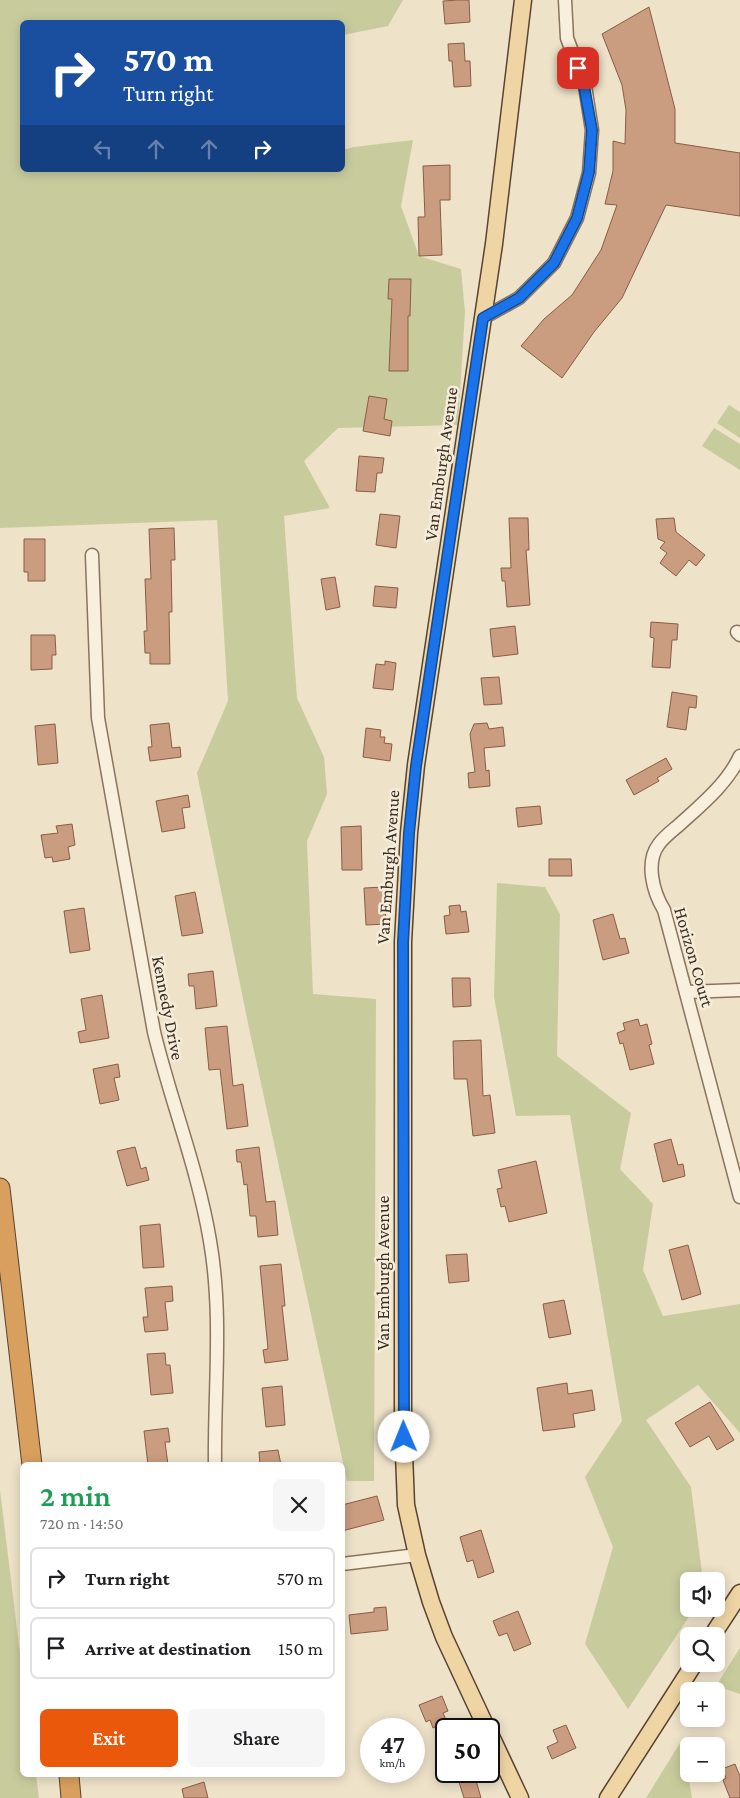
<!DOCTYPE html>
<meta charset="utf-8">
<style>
body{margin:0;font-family:"Crimson Pro",serif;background:#f6f6f6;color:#202124;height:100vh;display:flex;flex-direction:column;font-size:19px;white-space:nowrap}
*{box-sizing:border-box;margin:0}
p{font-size:16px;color:#757577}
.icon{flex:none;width:28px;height:28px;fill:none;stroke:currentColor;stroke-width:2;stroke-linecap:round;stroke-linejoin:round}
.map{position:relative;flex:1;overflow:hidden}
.drawer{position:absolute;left:20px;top:1462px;width:325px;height:315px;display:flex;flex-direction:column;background:#fff;border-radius:8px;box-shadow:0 2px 12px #0003}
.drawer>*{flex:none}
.top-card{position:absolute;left:20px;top:20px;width:325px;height:152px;border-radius:8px;box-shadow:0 2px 12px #0003;background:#1a4fa0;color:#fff;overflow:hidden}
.tools{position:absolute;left:680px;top:1572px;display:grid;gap:10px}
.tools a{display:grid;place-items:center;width:45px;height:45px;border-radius:8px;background:#fff;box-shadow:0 2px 12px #0003;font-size:25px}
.speed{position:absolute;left:360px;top:1718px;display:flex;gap:10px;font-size:25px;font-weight:700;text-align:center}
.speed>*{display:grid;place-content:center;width:65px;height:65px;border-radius:50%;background:#fff;box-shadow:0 2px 12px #0003;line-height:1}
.speed small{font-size:12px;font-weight:400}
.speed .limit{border:2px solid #111;border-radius:8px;background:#fff;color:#111}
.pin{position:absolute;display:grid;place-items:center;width:42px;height:42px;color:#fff;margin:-21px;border-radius:10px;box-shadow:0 2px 8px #0006}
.me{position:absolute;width:55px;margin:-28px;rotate:359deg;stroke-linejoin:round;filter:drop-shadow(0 0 4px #0008)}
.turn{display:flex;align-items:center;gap:18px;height:105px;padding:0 20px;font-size:22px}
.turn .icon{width:65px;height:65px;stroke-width:2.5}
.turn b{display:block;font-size:35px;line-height:42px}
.lanes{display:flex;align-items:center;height:48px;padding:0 20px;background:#0003;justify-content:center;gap:25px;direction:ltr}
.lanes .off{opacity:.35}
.round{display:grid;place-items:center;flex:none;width:52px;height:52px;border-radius:8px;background:#f6f6f6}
.summary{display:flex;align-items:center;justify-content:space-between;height:85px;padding:0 20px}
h1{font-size:30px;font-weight:600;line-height:38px;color:#1e9e55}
.button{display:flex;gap:10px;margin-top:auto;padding:10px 20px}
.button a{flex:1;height:58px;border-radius:8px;background:#ea580c;color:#fff;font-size:20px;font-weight:600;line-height:58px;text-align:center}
.button a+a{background:#f6f6f6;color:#202124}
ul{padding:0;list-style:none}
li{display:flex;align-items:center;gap:15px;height:62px;margin:0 10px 8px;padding:0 10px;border:2px solid #e0e0e0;border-radius:8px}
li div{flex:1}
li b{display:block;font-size:19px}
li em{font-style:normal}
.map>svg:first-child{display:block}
</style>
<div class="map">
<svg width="740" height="1798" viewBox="0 0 740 1798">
<rect width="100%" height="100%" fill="#eee2c9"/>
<!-- green -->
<g fill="#c8cc9d">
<path d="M0 0H403L388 26 343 35 342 22H22V170H342L343 150 354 147 413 140 401 206 419 256 461 269 465 312 458 425 338 428 304 461 330 508 284 516 297 698 324 757 327 794 307 841 313 994 376 999 374 1481H347L249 1028 197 773 228 701 217 520 0 528Z"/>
<path d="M729 405 740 412V438L717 423Z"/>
<path d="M714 428 740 444V470L702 446Z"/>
<path d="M497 883 545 887 560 914 557 1056 631 1113 620 1169 653 1204 643 1270 663 1316 740 1304V1433L698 1385 646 1420 691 1487 703 1581H689V1609H694L628 1709 585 1644 613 1547 585 1477 622 1421 570 1115 516 1116 494 997Z"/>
<path d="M0 1490 22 1670V1775H36L39 1798H0Z"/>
<path d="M740 1648V1694L716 1686Z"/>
<path d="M680 1743H683L692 1798H646Z"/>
</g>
<!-- building -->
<g fill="#cb9d80" stroke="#895d44">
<path d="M458 0H469L470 22 445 24 443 1Z"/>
<path d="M649 7 675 109V143L740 153V216L666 205 622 298 594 332 562 378 521 346 544 319 572 295 601 250 617 205 605 204 613 171V141L625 144 626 110 622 85 602 34Z"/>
<path d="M464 43 465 61H470L471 86 454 87 452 61H449L448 44Z"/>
<path d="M450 165V200H440L442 255 419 256 418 217H425L423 166Z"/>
<path d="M389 279H411L410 316H408V371H389L392 299H388Z"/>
<path d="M369 396 387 399 384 419 392 421 390 436 363 431Z"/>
<path d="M359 456 384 458 382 473H377L375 492 356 491Z"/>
<path d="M380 514 400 516 396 548 376 545Z"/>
<path d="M509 518H528L529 550H526L530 605 507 607 505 581H502L501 568H511Z"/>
<path d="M674 518 676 532 705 555 696 566 689 560 676 576 660 563 667 553 660 548 665 542 658 539 656 519Z"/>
<path d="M174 528 175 560H171L172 612H169L170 664H150V653H145L144 631H147L145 579H151L149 529Z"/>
<path d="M24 539H45V581H28V572H24Z"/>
<path d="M335 577 340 607 326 610 321 579Z"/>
<path d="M375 586 398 588 396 608 373 606Z"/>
<path d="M651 622 678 624 677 640H672L670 668 652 667 654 638 650 637Z"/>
<path d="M515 626 518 654 493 657 490 629Z"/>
<path d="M31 635H55L56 655H52V669L31 670Z"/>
<path d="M385 661 396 663 393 690 373 688 376 664 385 665Z"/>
<path d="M499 677 502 704 484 705 481 678Z"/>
<path d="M672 692 697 696 696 708 689 707 686 730 667 727Z"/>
<path d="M169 723 172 748 180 747 181 757 150 761 148 747H152L150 725Z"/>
<path d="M487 723 489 729 503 727 505 746 484 748 486 771 489 770 490 786 469 788 468 773 475 772 470 734 474 724Z"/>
<path d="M55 724 58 763 38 765 35 726Z"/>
<path d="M366 728 381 730 380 737H385L384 743 392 744 390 761 363 757Z"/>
<path d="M666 758 672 769 657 778 659 781 634 795 626 780Z"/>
<path d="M188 795 190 807 182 808 185 828 162 832 156 801Z"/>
<path d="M540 806 542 824 518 827 516 808Z"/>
<path d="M72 824 75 845 68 847 70 859 53 862 52 857 45 858 41 835 58 833 56 826Z"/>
<path d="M361 826 362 870H342L341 827Z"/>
<path d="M549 859H571L572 876H549Z"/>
<path d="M384 887 386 924 366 925 364 888Z"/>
<path d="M195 892 203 933 182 936 175 896Z"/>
<path d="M460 905 461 912 466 911 469 932 446 934 444 916 450 915 449 906Z"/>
<path d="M84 908 90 950 70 953 64 911Z"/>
<path d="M613 914 620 939 625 938 629 953 603 960 593 920Z"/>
<path d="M213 971 217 1006 196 1009 194 986H189L188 974Z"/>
<path d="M452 978H470L471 1006 453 1007Z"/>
<path d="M102 995 109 1038 80 1043 78 1032 86 1030 81 999Z"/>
<path d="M638 1019 640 1026 647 1024 652 1044 649 1045 654 1064 630 1070 623 1043 620 1044 617 1033 625 1030 623 1023Z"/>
<path d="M227 1026 233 1086 243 1084 248 1126 227 1129 220 1069 209 1070 205 1028Z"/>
<path d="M481 1040 483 1096 490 1095 495 1133 473 1136 467 1079H454L453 1041Z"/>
<path d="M118 1064 120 1077 114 1078 119 1100 100 1104 93 1069Z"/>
<path d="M671 1139 678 1165 683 1164 685 1176 663 1182 654 1144Z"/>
<path d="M135 1147 141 1169 146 1167 149 1180 127 1186 117 1151Z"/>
<path d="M259 1147 266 1202 275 1201 278 1235 258 1237 256 1216H250L247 1184 244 1185 241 1162H237L236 1150Z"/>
<path d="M536 1161 547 1213 509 1222 505 1206 501 1207 497 1189 502 1188 498 1170Z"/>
<path d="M160 1224 164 1267 143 1268 140 1226Z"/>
<path d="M688 1245 701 1294 682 1300 669 1250Z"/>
<path d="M467 1254 469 1281 449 1283 446 1255Z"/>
<path d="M281 1264 285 1306H282L288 1360 265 1363 263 1350 268 1349 260 1266Z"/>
<path d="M172 1286 173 1301 165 1302 168 1330 145 1332 143 1317H148L145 1288Z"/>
<path d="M564 1300 571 1334 549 1338 543 1304Z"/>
<path d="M165 1353 166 1365H170L173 1393 151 1395 147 1354Z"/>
<path d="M567 1383 568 1394 592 1390 595 1410 573 1414 575 1427 543 1431 537 1388Z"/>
<path d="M282 1386 285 1425 266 1427 262 1388Z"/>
<path d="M710 1402 734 1440 717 1450 709 1436 690 1447 675 1423Z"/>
<path d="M168 1428 170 1442H165L168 1465H148L144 1431Z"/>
<path d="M278 1450 281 1465H260L259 1452Z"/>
<path d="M377 1496 384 1520 342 1531V1505Z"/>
<path d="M481 1530 494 1572 478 1578 473 1560 467 1562 460 1537Z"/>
<path d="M386 1607 388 1630 351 1634 349 1615 374 1612V1608Z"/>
<path d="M518 1611 531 1644 514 1651 507 1633 499 1636 493 1621Z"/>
<path d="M442 1696 448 1711 443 1713 447 1722 433 1728 430 1720 426 1722 419 1705Z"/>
<path d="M566 1725 576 1748 552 1759 547 1747 558 1742 553 1730Z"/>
<path d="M735 1764 740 1776V1798H730L723 1780 726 1778 722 1769Z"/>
<path d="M475 1777 481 1798H464L459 1782Z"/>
<path d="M204 1782 208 1798H184L182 1789Z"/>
</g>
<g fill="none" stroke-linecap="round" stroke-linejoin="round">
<defs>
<g id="minor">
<path d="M483 318 519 298 554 263 577 218 589 173 592 130 585 86 567 38 565 0"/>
<path d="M92 555 98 718 154 1032C171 1102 198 1169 210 1241 223 1316 214 1390 215 1465"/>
<path d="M737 632 740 635"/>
<path d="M740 756C727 784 701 805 679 825 672 831 664 837 659 844 645 862 653 892 664 910L740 1197"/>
<path d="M686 992 740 990"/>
<path d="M342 1564 417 1555"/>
</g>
<g id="major">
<path d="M712 1636 740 1593"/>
<path d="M487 1729 444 1637 431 1602 417 1555 406 1505 403 1428V942L409 833 416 765 494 244 523 0"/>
<path d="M489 1732 520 1798"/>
<path d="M608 1798 694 1664"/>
</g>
<g id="highway">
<path d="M0 1188 32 1465"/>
<path d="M69 1775 71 1798"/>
</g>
</defs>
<!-- minor casing -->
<use href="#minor" stroke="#8a745e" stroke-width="15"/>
<!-- major casing -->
<use href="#major" stroke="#594332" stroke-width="19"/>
<!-- highway casing -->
<use href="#highway" stroke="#594332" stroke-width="21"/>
<!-- minor -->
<use href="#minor" stroke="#f8efdd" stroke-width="12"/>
<!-- major -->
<use href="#major" stroke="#efd5a3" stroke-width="16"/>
<!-- highway -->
<use href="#highway" stroke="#d99f5e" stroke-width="19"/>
</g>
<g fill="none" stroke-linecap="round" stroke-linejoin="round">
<defs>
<path id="route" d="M404 1437 403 942 409 833 416 766 483 318 519 298 554 263 577 218 589 172 592 130 584 86 578 68"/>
</defs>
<!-- route casing -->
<use href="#route" stroke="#114b97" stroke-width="12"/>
<!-- route -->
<use href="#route" stroke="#1a73e8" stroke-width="9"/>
</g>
<g text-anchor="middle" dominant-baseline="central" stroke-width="5" stroke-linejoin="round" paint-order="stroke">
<!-- street labels -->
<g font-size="18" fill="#3b2d21" stroke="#f5ecd9">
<text transform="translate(441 464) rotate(-82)">Van Emburgh Avenue</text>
<text transform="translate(388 867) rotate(-86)">Van Emburgh Avenue</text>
<text transform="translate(694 957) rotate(74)">Horizon Court</text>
<text transform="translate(168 1008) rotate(79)">Kennedy Drive</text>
<text transform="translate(383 1273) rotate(-90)">Van Emburgh Avenue</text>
</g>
</g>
</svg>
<div class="tools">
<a><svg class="icon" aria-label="sound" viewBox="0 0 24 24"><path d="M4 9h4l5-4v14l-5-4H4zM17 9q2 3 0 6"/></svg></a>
<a><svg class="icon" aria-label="search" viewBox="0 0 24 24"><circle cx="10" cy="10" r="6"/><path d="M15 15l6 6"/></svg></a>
<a>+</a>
<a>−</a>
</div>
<div class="speed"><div>47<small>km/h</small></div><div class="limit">50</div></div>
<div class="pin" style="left:578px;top:68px;background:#d93025"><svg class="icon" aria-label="arrive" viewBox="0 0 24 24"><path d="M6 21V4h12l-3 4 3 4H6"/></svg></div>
<svg class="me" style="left:404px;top:1437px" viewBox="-20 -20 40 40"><circle r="19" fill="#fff"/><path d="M0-13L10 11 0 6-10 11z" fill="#1a73e8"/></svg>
<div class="top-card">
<div class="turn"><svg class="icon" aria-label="right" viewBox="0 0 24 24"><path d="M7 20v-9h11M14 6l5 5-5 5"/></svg><div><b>570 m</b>Turn right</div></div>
<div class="lanes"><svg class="icon off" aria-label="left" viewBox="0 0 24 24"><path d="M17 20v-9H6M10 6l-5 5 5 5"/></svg><svg class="icon off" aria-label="ahead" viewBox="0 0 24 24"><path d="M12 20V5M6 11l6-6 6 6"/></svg><svg class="icon off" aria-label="ahead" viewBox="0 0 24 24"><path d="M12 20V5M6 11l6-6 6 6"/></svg><svg class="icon" aria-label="right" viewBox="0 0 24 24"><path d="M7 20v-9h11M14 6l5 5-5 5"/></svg></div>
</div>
<section class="drawer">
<div class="summary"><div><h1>2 min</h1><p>720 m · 14:50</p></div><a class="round"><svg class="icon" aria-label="close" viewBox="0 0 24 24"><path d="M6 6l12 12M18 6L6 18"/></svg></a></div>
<ul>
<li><svg class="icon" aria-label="right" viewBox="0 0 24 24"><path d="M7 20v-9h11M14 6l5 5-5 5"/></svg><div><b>Turn right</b></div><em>570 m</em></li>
<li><svg class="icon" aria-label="arrive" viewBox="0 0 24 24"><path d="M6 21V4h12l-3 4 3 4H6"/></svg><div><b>Arrive at destination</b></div><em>150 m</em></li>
</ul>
<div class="button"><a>Exit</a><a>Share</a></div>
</section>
</div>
